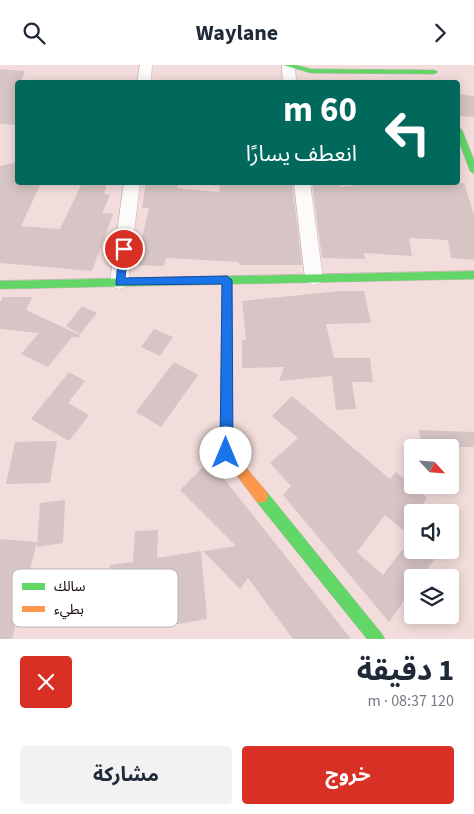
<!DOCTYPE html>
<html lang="ar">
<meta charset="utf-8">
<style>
body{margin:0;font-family:"Source Sans 3","Noto Sans Arabic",sans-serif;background:#f2f2f3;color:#1f2937;direction:rtl;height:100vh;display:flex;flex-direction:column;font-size:19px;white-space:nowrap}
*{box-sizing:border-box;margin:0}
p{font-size:16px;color:#747a83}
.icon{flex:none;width:28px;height:28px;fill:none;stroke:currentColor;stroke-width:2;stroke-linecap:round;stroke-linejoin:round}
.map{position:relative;height:574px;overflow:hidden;direction:ltr}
.side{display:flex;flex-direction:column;background:#fff;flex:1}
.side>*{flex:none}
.guide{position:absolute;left:15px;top:15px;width:445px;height:105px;border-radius:5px;box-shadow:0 2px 12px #0003;direction:rtl;background:#00695c;color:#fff;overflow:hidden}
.needle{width:32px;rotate:116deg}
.buttons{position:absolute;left:404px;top:374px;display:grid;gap:10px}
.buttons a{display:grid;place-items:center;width:55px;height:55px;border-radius:5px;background:#fff;box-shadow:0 2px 12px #0003;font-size:25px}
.pin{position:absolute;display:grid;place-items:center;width:42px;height:42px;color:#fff;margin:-21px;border:2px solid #fff;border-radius:50%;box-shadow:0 1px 5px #0007}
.me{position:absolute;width:55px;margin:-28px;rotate:0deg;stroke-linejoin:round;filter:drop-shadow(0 0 4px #0008)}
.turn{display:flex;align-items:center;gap:18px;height:105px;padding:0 20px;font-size:22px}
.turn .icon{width:65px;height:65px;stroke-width:2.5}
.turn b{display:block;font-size:35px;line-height:42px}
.round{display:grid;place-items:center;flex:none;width:52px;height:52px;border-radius:5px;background:#f2f2f3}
.overview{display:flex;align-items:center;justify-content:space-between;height:85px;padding:0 20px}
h1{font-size:30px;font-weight:700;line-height:38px}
.cta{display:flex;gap:10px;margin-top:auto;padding:10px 20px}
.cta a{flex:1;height:58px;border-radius:5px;background:#d93025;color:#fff;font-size:20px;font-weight:700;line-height:58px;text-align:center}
.cta a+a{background:#f2f2f3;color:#1f2937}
header{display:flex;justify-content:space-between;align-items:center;height:65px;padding:0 20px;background:#fff;font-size:22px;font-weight:700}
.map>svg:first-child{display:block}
</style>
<header><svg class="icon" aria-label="forward" viewBox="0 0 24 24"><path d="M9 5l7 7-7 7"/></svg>Waylane<svg class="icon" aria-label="search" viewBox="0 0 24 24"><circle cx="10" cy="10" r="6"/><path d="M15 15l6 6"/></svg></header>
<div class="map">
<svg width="474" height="574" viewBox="0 0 474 574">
<rect width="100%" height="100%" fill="#f3dcdc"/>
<!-- building -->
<g fill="#d7c4c4">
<path d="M0 4 25 6 20 18H18V60L0 59Z"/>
<path d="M458 29 474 31V52L458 51Z"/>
<path d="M18 97V118H41L21 161 60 164 82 118H107L104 129 110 130 102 148 113 149 92 206 0 198V101Z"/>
<path d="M146 118H178L177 123 219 127 220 118H292L302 200H239V197L166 193 164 201 136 200 149 143H142Z"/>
<path d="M312 118H340L341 122 374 118H464L474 150V195L451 193 448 175 409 173 412 191 364 188 365 194 322 193Z"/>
<path d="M340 226H364L371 258 326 259 334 293H370L373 317H352L356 344 336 345 332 311 279 316 284 302 242 303V275H246L242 236Z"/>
<path d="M3 232H32L26 245 80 270 79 273 72 272 48 302 21 289 39 268 0 264V237Z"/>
<path d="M82 241 97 248 80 269 66 261Z"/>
<path d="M154 264 173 272 160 291 141 282Z"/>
<path d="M174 297 198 310 161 362 136 347Z"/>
<path d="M69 307 85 316 68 338 89 350 69 376 31 354Z"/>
<path d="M292 331 390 414 396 407 427 433 416 448H412V452L403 465 385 450 357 487 383 510 402 485H423L434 495 421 512H412V524L389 557 283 430 291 421 270 398 298 373 272 351Z"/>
<path d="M419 365 474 367V382H422Z"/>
<path d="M57 376 50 418 6 419 15 377Z"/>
<path d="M207 398 225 415 351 574H293L248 513 240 524 203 486 236 481 180 425Z"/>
<path d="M65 435 63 478 37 482 40 438Z"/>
<path d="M158 465 157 493 201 486 207 554 155 563 154 549 110 556V500L133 497 135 466Z"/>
<path d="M0 474 37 477 12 574H0Z"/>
</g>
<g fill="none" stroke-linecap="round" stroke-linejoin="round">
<defs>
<g id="street">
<path d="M140 0H152L151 18H137Z"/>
<path d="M282 0H294L297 18H283Z"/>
<path d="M124 118H140L128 217 125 222 119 224 113 222 110 217Z"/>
<path d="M294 118H310L323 213 320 218 314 220 308 218 305 213Z"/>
</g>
<g id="fast">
<path d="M283 0H296L311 4 434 5 438 7 434 9 311 8Z"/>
<path d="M458 62 462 65 474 95V109L470 106 458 74Z"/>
<path d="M474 206V214L0 224V216Z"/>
<path d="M261 424 266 426 382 569 385 574H367L256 436 254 431 256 426Z"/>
</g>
<path id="slow" d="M227 211 232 215V386L266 426 268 431 266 436 261 438 256 436 220 388 222 215Z"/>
</defs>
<!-- street casing -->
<use href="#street" stroke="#c8b6b6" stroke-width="1"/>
<!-- fast casing -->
<use href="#fast" stroke="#c8b6b6" stroke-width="1"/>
<!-- slow casing -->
<use href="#slow" stroke="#c8b6b6" stroke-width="1"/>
<!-- street -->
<use href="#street" fill="#fdfafa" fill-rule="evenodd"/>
<!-- fast -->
<use href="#fast" fill="#63d668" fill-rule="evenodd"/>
<!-- slow -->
<use href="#slow" fill="#ff974d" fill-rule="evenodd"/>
</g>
<!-- route -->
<path fill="#1a73e8" stroke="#114b97" d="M124 180 128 184 125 213 227 211 232 215 233 388 231 393 226 394 222 393 220 388 222 219 116 220 119 184Z"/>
<!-- legend -->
<rect x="12" y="504" width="166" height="58" rx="8" fill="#fff" stroke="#bab6b6" stroke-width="1"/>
<rect x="22" y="518" width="23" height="7" fill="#63d668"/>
<rect x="22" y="541" width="23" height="6" fill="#ff974d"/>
<g font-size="14" fill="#180b0b">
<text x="54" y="526">سالك</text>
<text x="54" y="549">بطيء</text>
</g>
</svg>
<div class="buttons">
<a><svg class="needle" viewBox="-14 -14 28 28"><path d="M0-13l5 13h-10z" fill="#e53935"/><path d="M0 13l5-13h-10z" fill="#747a83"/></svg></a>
<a><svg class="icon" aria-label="sound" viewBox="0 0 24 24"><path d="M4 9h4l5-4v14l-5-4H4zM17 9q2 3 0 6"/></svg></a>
<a><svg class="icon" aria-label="layers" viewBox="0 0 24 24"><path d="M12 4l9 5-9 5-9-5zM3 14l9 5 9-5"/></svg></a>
</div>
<div class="pin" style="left:124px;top:184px;background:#d93025"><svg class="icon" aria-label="arrive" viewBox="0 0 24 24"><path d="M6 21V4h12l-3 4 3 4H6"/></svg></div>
<svg class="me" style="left:226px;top:388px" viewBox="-20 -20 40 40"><circle r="19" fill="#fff"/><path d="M0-13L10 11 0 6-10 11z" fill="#1a73e8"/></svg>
<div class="guide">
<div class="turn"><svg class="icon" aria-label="left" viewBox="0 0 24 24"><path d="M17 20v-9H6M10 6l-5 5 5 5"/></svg><div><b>60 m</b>انعطف يسارًا</div></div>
</div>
</div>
<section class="side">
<div class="overview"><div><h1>1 دقيقة</h1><p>120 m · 08:37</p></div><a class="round" style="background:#d93025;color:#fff"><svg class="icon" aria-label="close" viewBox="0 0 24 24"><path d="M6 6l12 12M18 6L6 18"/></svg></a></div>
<div class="cta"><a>خروج</a><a>مشاركة</a></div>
</section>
